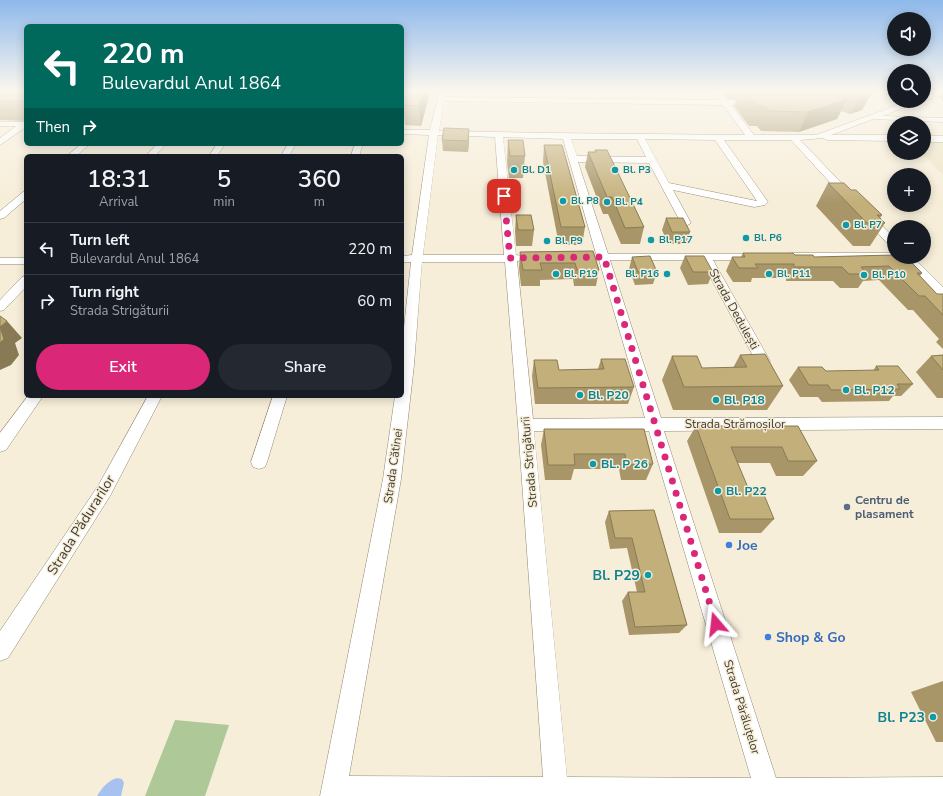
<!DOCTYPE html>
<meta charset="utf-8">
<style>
body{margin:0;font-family:"Nunito Sans",sans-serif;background:#242831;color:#f1f3f6;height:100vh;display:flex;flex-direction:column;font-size:15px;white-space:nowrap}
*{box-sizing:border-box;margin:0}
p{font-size:13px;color:#9ea1a6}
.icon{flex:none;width:22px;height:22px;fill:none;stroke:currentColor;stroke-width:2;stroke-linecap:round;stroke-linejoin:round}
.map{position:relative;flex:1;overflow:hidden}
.drawer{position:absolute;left:24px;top:154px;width:380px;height:244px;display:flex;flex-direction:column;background:#171b24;border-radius:6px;box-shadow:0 2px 10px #0003}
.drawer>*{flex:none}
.guide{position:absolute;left:24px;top:24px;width:380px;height:122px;border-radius:6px;box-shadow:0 2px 10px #0003;background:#00695c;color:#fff;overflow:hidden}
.tools{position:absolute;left:887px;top:12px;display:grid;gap:8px}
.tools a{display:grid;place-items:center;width:44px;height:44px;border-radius:50%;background:#171b24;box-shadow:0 2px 10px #0003;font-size:20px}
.pin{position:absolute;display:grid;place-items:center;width:34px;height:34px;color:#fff;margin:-17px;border-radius:8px;box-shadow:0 2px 6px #0006}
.me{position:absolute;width:44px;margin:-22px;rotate:343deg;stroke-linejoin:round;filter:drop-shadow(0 0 3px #0008)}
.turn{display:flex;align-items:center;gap:14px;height:84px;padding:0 12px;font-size:18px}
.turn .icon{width:52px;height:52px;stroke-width:2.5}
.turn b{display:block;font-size:28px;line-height:34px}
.then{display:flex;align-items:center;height:38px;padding:0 12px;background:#0003;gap:8px;font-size:15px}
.eta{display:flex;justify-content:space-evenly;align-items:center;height:68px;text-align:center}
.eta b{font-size:24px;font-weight:600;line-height:28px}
.primary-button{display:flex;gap:8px;margin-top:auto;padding:8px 12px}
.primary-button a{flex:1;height:46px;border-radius:24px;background:#db2777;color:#fff;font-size:16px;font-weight:600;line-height:46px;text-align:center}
.primary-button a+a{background:#242831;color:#f1f3f6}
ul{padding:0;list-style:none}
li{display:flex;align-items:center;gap:12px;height:52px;padding:0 12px;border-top:1px solid #363941}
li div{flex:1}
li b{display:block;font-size:15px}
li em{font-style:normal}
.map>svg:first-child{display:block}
</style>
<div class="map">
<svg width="943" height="796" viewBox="0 0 943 796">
<rect width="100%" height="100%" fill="#f7eed9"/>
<!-- built -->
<path fill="#efe4c7" d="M924 139H943V175L921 153H924Z"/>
<!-- green -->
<path fill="#aec898" d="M175 720 229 725 205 796H145Z"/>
<!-- water -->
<path fill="#a7c1f1" d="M117 778 122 779 124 783 121 796H97C102 788 107 781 117 778Z"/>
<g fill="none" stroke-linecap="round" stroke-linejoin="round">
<defs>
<g id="minor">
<path d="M439 92H445V97L720 100 713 92H720L727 100 759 101V105H731L754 135H816L909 101H920L883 116 943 118V122L873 119 831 135H894V141L827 140 823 138 800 140 854 196 855 198 854 200H846L791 140H724L768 202 765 205 754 207 673 190 691 223 686 226 681 223 649 163 578 162 608 254H757L761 255 763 257 761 259 757 260H713L770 361 768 365 763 366 758 365 701 260H610L661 418 943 417V429L664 431 776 778 943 777V796H320L383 479 395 396H402V346L411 262H402V256L412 255 429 135 402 134V130H430ZM444 101 723 105 745 135 551 133 439 131ZM438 135 495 137 504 255H423ZM503 137 563 139 596 254 591 255 589 257 591 259 599 260 645 418 533 419 517 261 523 260 525 258 523 256 516 255ZM571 139H637L646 157 577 156ZM645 139 715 140 757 201 669 183ZM422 262H505L518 425 543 777 349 776 401 479 414 365ZM534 431H649L751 778 567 777Z"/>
<path d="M935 92H943V94L924 100V96Z"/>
<path d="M0 122H26V127L0 145V138L16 126H0Z"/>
<rect x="924" y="136" width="19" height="6"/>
<path d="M81 144H90L76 156H67Z"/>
<path d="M157 144H166L155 156H146Z"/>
<path d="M217 144H225L217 156H209Z"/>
<path d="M288 144H296L289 156H281Z"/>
<path d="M355 144H363L359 156H351Z"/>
<path d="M26 191V199L4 218 0 219V211L23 192Z"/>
<path d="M866 212 870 213 894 238V247L890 246 862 217 861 215Z"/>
<path d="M793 253H894V257H899L894 259 789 258 787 256 789 254Z"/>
<path d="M901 257H913L943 287V298L939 297Z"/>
<rect x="0" y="258" width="26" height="6"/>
<path d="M26 276V287L4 310 0 311V300L22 277Z"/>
<path d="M28 396H43L6 450 0 452V433Z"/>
<path d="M148 396H162L110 496 8 658 0 661V631L98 486Z"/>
<path d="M273 396H287L267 462 265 467 259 469 253 467 251 462Z"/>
</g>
</defs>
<!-- minor casing -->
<use href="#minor" stroke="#8f8874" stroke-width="1"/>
<!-- minor -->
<use href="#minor" fill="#fff" fill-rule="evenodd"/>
</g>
<!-- wall -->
<g fill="#a89669">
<path d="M0 92H26V121L0 120Z"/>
<path d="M408 92H429V96L421 126 405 125 403 105Z"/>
<path d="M722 92H825L836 95 838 92H872L862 110 850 114 841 111 837 119 799 132 761 131 757 126H749L734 106 737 99H728Z"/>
<path d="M941 92H943V101L938 97Z"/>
<path d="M469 129V139L468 152 443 151 442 140Z"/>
<path d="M508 140 525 156 523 178H509L507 162Z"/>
<path d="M544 145 585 227 582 245H559L543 162Z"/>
<path d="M595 150 644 227 640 244H621L608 214H603L585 167 588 152H595Z"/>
<path d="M828 183 851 190 882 215 880 218 885 223 870 246H853L816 206Z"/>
<path d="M516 215 534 230 532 246H516L515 231Z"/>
<path d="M666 218 690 232 686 244H668L662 230Z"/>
<path d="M593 251 599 270 596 286H574L573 279 540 280V286H521L519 268 520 252Z"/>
<path d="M743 253 814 257 894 255 922 273 920 276 937 294H943V349L936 342 939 339 913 310H908L879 280 863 281 858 288H840L833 281H786V278H752L751 282H733L726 271 732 257H741Z"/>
<path d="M685 256 713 272 708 284 688 285 680 268Z"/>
<path d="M632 257 657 272 653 284 635 285 629 269Z"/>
<path d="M740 355 783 386 767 410H673L662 380 672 356 702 368H733Z"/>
<path d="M943 355V398H937L916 372 931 356Z"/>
<path d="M601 359 634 387 628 404H535L532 376 534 360 559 370 598 369Z"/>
<path d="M876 366 913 384 901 396H893L889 401 822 402 818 397H800L789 380 798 367 826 371H873Z"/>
<path d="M696 426H798L817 461 803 476H776L770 463H737L749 490 774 519 761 533H719L687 441Z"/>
<path d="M544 429H644L653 464 646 480H621L619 469H574L571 480H545L541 445Z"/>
<path d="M654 510 687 625 679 633 629 635 622 601 628 592H637L627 548 610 549 605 522 609 511Z"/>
<path d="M943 681V742H936L911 692Z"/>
</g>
<!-- shaded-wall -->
<g fill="#887a55">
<path d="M424 92H429V96L421 126 419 106Z"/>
<path d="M870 92H872L862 110 850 114 860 95Z"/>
<path d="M847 99 837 119 799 132 808 112Z"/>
<path d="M469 129V139L468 152V141Z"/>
<path d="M7 321 22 338 15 343 19 355 11 365 0 370V327Z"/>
</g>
<!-- building -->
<g fill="#c3af7a" stroke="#887a55">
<rect x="0" y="92" width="26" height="9"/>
<path d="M408 92H424L419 106 403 105Z"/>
<path d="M745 92H825L847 99 808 112 769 111 765 106H757Z"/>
<path d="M849 92H870L860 95Z"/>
<path d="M444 128 469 129 468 141 442 140Z"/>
<path d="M508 140H523L525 156H510Z"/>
<path d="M544 145H562L585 227H561Z"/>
<path d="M595 150H607L644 227 625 228 612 197H607L588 152H596Z"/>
<path d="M828 183H844L851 190H856L882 215H877L885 223H867Z"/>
<path d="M516 215H531L534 230H518Z"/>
<path d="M666 218H683L690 232H672Z"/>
<path d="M593 251 599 270H577L575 263H540L542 270H523L520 252Z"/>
<path d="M743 253H793L795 255H813L814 257 894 255V257H906L922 273H917L937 294H943V315L925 296H919L889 266 861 267 867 274H849L842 267H794V264H755L758 268H739L732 257H745Z"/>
<path d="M650 256 657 272H638L632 257Z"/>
<path d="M685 256H704L713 272H693Z"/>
<path d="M0 316 7 321 0 327 4 339 0 343Z"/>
<path d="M765 354 783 386 684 387 672 356H697L702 368 747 367 740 355Z"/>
<path d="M943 355V370L931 356Z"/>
<path d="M601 359H625L634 387 538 388 534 360H557L559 370 604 369Z"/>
<path d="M876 366H898L913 384H897L900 389 831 390 828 385H809L798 367H822L826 371 879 370Z"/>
<path d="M696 426H798L817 461H788L782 447H731L749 490H762L774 519H730Z"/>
<path d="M544 429H644L653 464 627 465 625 454H574L575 465H548Z"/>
<path d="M654 510 687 625 635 627 628 592H645L632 538H615L609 511Z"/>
</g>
<!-- sky -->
<linearGradient id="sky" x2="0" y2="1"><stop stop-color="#8eb9ec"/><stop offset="0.45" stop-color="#fbf7ee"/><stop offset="1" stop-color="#fbf7ee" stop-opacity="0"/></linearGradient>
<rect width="943" height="203" fill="url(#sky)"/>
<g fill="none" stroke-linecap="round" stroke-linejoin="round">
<!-- route -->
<path stroke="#db2777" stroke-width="7" stroke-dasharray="0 12.6" d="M504 196 510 258 604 257 716 624"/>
</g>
<!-- markers -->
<g fill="#0f9aa8" stroke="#f7eed9" stroke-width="1.5">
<circle cx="514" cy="170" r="4"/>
<circle cx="615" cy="170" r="4"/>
<circle cx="563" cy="201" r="4"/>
<circle cx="607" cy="202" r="4"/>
<circle cx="846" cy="225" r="4"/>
<circle cx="746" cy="238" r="4"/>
<circle cx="651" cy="240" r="4"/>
<circle cx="547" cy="241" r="4"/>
<circle cx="556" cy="274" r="4"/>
<circle cx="667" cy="274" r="4"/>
<circle cx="769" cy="274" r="4"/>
<circle cx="864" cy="275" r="4"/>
<circle cx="846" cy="390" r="4"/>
<circle cx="580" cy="395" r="4"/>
<circle cx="716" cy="400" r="4"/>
<circle cx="593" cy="464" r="4"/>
<circle cx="718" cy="491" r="4"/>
<circle cx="648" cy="575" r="4"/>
<circle cx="933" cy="717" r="4"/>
</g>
<circle fill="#5c6f8a" stroke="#f7eed9" stroke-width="1.5" cx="847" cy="507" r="4"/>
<g fill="#3f7fe0" stroke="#f7eed9" stroke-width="1.5">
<circle cx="729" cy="545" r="4"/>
<circle cx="768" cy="637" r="4"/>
</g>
<g text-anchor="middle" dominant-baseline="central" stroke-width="3" stroke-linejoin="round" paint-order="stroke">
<!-- far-culture labels -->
<g font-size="10" font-weight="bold" fill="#0d838f" stroke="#f7eed9" text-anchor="start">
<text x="522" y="170">Bl. D1</text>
<text x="623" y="170">Bl. P3</text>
<text x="571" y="201">Bl. P8</text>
<text x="615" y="202">Bl. P4</text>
<text x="854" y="225">Bl. P7</text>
<text x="754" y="238">Bl. P6</text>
<text x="659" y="240">Bl. P17</text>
<text x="555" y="241">Bl. P9</text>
<text x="564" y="274">Bl. P19</text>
<text x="659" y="274" text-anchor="end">Bl. P16</text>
<text x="777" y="274">Bl. P11</text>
<text x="872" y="275">Bl. P10</text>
</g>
<!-- street labels -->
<g font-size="12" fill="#3f3b33" stroke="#f7eed9">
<text transform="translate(734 309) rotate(61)">Strada Dedulești</text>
<text x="735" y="424">Strada Strămoșilor</text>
<text transform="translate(529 462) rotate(-95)">Strada Strigăturii</text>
<text transform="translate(393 466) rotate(-82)">Strada Cătinei</text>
<text transform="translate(742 707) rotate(73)">Strada Părăluțelor</text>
</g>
<!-- culture labels -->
<g font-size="12" font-weight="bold" fill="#0d838f" stroke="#f7eed9" text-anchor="start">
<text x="854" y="390">Bl. P12</text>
<text x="588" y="395">Bl. P20</text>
<text x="724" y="400">Bl. P18</text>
<text x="601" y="464">BL. P 26</text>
<text x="726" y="491">Bl. P22</text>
</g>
<!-- service labels -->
<g font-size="12" font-weight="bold" fill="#4e5e75" stroke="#f7eed9" text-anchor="start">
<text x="855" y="500">Centru de<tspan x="855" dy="14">plasament</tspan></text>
</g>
<!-- near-street labels -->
<g font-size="14" fill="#3f3b33" stroke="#f7eed9">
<text transform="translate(81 525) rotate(-58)">Strada Pădurarilor</text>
</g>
<!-- near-shop labels -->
<g font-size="14" font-weight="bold" fill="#366cbe" stroke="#f7eed9" text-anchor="start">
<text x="737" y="545">Joe</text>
<text x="776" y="637">Shop &amp; Go</text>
</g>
<!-- near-culture labels -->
<g font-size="14" font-weight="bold" fill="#0d838f" stroke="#f7eed9" text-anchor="end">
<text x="640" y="575">Bl. P29</text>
<text x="925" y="717">Bl. P23</text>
</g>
</g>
</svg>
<div class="tools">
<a><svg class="icon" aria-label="sound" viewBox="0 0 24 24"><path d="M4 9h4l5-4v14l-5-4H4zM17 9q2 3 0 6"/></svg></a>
<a><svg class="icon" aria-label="search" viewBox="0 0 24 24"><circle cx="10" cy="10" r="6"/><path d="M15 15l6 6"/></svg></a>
<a><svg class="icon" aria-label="layers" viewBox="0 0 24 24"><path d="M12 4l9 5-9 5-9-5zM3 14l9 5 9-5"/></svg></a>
<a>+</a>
<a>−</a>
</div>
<div class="pin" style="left:504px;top:196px;background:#d93025"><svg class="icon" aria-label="arrive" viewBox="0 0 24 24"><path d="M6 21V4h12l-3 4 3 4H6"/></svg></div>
<svg class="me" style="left:716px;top:624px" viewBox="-20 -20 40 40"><path d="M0-17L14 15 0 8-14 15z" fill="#db2777" stroke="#fff" stroke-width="4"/></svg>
<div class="guide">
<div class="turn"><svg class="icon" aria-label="left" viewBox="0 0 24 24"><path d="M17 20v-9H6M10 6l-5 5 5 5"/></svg><div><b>220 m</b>Bulevardul Anul 1864</div></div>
<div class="then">Then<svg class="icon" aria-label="right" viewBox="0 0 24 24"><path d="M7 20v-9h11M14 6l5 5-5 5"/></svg></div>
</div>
<section class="drawer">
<div class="eta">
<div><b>18:31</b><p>Arrival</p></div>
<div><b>5</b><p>min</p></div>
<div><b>360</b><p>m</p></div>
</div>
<ul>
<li><svg class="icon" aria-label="left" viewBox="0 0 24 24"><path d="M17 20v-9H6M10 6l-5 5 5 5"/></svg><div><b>Turn left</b><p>Bulevardul Anul 1864</p></div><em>220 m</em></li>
<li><svg class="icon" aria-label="right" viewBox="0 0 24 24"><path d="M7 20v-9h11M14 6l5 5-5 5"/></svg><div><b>Turn right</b><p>Strada Strigăturii</p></div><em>60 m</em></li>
</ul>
<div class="primary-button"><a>Exit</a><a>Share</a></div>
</section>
</div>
